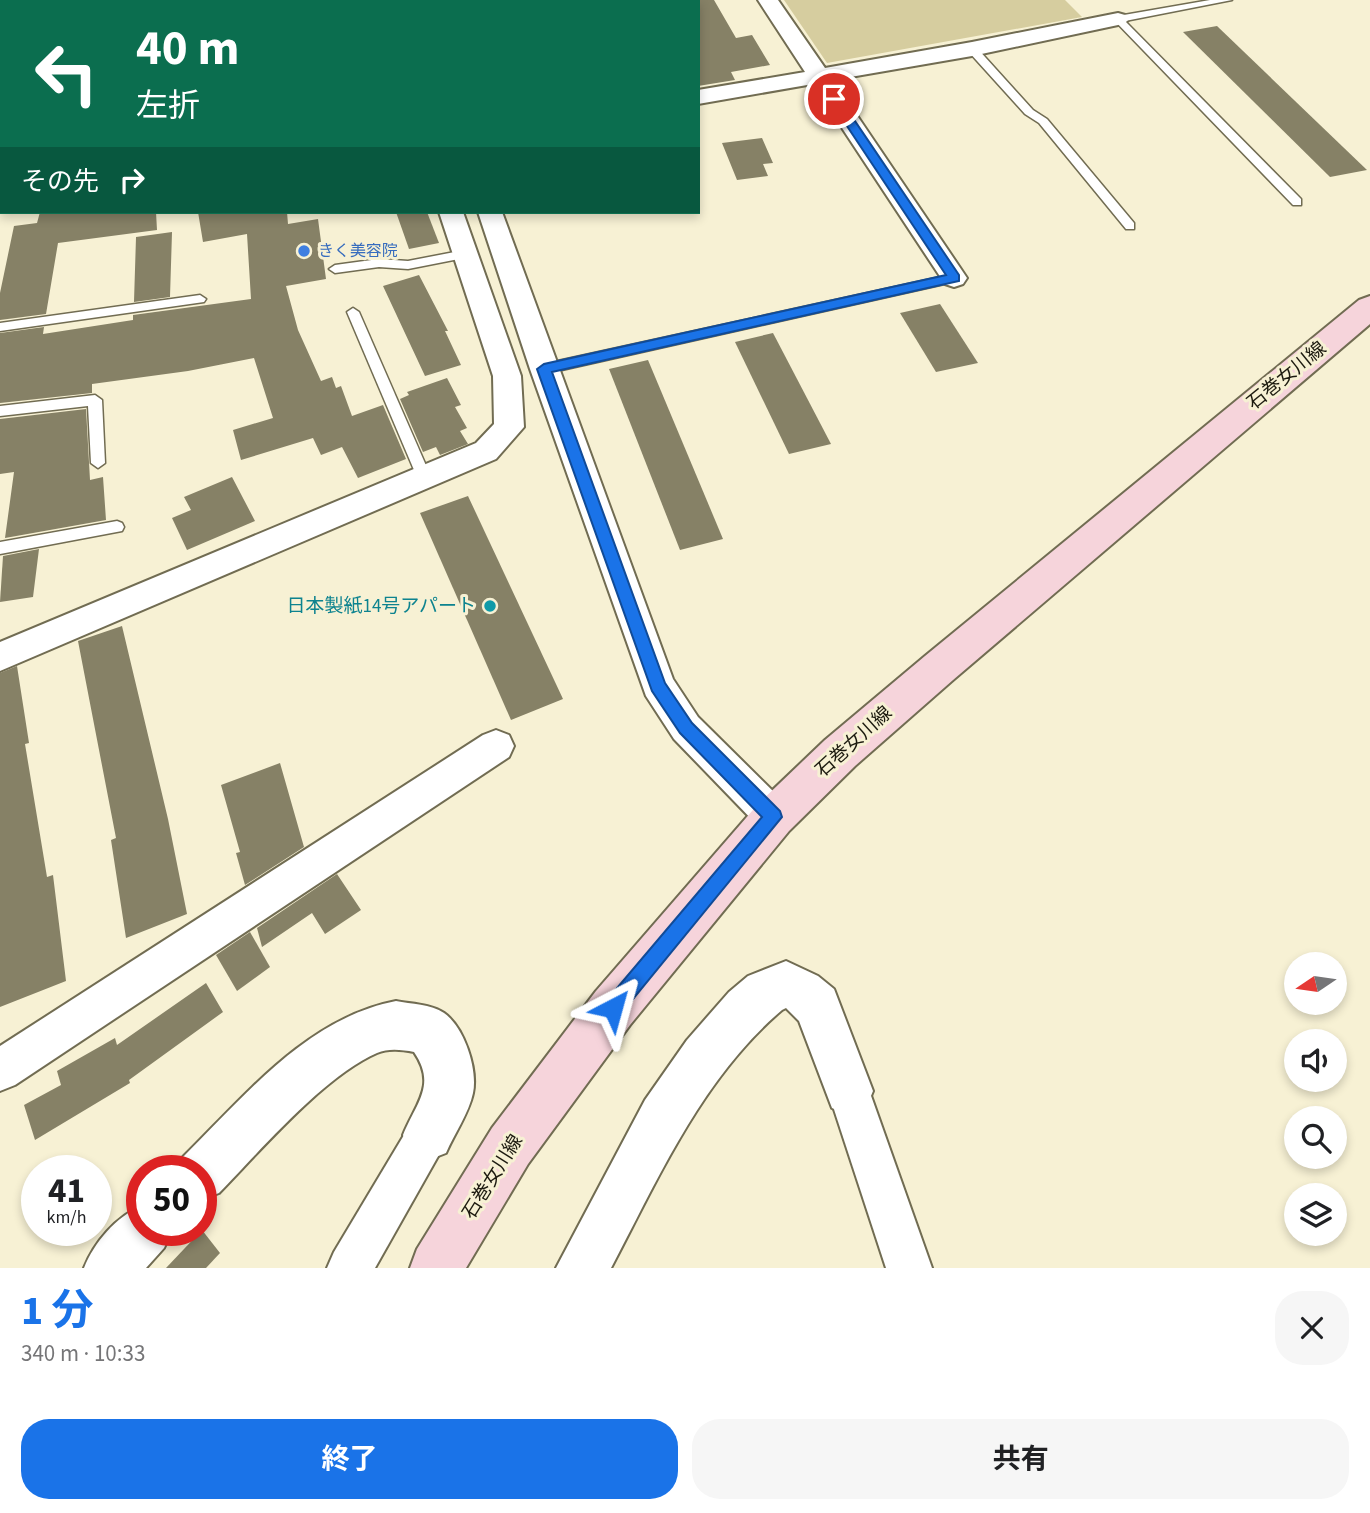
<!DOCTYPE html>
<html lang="ja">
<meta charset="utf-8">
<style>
body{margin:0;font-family:"Source Sans 3","Noto Sans JP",sans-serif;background:#f6f6f6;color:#202124;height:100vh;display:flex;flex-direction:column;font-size:26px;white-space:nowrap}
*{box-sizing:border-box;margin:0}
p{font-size:23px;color:#757577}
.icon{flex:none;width:38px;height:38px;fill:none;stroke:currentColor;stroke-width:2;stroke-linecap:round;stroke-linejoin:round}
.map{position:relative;height:1268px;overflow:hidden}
.panel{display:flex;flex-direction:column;background:#fff;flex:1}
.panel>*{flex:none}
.top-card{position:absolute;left:0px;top:0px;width:700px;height:214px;box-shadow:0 4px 10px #0003;background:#0b6e4f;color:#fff;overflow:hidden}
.needle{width:46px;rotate:257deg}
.controls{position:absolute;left:1284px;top:952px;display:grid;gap:14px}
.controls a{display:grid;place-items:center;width:63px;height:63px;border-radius:50%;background:#fff;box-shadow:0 4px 10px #0003;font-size:35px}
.speed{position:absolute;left:21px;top:1155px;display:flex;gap:14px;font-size:35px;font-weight:700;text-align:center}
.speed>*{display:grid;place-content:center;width:91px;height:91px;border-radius:50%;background:#fff;box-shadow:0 4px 10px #0003;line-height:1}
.speed small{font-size:18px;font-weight:400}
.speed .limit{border:10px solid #d22;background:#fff;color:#111}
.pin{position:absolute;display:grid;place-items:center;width:60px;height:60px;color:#fff;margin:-30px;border:4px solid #fff;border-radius:50%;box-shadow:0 2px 7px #0007}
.me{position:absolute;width:77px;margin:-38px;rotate:39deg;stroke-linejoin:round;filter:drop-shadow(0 0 5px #0008)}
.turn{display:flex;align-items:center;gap:24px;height:147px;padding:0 21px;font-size:32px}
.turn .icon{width:91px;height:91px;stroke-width:2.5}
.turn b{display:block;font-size:49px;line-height:60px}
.then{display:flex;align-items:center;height:66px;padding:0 21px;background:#0003;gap:14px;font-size:26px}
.round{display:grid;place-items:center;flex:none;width:74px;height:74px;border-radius:28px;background:#f6f6f6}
.overview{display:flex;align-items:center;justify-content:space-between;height:119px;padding:0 21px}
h1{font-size:42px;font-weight:700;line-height:52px;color:#1a73e8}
.cta{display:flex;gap:14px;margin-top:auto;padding:14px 21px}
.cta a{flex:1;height:80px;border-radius:28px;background:#1a73e8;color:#fff;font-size:28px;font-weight:700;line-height:80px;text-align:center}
.cta a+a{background:#f6f6f6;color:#202124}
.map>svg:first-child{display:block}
</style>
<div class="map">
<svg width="1370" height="1268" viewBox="0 0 1370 1268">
<rect width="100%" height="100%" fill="#f7f1d4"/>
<!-- green -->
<path fill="#d6cd9f" d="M784 0H1065L1082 17 827 63Z"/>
<!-- building -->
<g fill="#868166">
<path d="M698 0H714L736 38 752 35 770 65 731 72 735 80 698 86Z"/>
<path d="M1217 26 1367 170 1330 177 1183 32Z"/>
<path d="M762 138 773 163 763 164 768 176 737 180 722 143Z"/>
<path d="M40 212H156L157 230 58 243 46 314 0 320V293L14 226 37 223Z"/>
<path d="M198 212H287L288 224 318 219 326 279 286 286 298 330 321 381 332 377 336 388 341 386 352 416 383 405 406 459 358 478 342 447 321 455 313 438 241 460 233 430 273 418 254 358 188 371 92 384V393L0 403V333L44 327 43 334 133 320V315L251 299 247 234 203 242Z"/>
<path d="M396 212H427L439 243 409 249Z"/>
<path d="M172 232 170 297 134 302 136 237Z"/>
<path d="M419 275 448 331H445L461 365 425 376 383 286Z"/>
<path d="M940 304 978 363 936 372 900 313Z"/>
<path d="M773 333 831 444 789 454 735 342Z"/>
<path d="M648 360 723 539 680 550 609 369Z"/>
<path d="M447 378 461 405 455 407 467 428 460 431 468 444 440 455 436 447 423 452 400 399 409 395 407 392Z"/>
<path d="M86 409 90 480 103 477 106 520 5 538 14 472 0 474V419Z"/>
<path d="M232 477 255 521 187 550 172 518 191 510 184 497Z"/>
<path d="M468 496 563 699 511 720 420 513Z"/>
<path d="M39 549 33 597 0 602 3 556Z"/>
<path d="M122 626 168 819 187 914 126 938 111 840 116 838 78 641Z"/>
<path d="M17 666 29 743 25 744 47 877 53 875 66 981 0 1007V673Z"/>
<path d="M280 763 304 847 245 885 236 853 240 852 221 785Z"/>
<path d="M337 874 361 910 325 934 312 913 262 947 257 928Z"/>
<path d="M250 932 270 967 237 991 216 955Z"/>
<path d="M206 983 223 1012 129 1080 130 1083 35 1140 24 1105 61 1085 57 1071 115 1038 117 1045Z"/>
<path d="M202 1230 220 1253 206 1268H166Z"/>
</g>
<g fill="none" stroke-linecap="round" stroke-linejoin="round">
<defs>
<g id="service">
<path d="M1210 0H1232L1125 21 1301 199V205H1293L1113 19 1118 16Z"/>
<path d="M968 47H976L1033 110 1047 119 1134 223V229H1126L1039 123 1025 114 968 51Z"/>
<path d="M465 250 469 251V257L408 269 379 267 335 273 329 269 335 265 379 259 408 261Z"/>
<path d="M954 274 958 275V281L544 374 537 369 544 364Z"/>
<path d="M200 295 206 299 204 302 0 331V323Z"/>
<path d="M353 308 359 312 431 477 429 481H419L417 477 347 312Z"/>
<path d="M95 395 102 400 105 463 98 468 91 463 88 406 0 416V406Z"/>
<path d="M117 521 122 523 124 527 122 531 0 554V542Z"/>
</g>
<g id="minor">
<path d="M217 0H238L239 2H218Z"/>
<rect x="410" y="0" width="20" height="2"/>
<path d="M758 0H778L825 68 972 42 1118 13 1125 15 1129 19 1125 23 1118 25 972 56 833 80 967 278 963 284 954 287 945 284 813 84 698 104V90L805 72Z"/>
<rect x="0" y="43" width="2" height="14"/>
<rect x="0" y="166" width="2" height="14"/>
<path d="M439 212H463L521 376 524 427 496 459 0 671V642L476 443 494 424 493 376Z"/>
<path d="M478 212H502L673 679 698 717 787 805 792 817 787 829 774 834 761 829 674 739 646 696 530 369Z"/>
<path d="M496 730 509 735 514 746 509 757 15 1085 0 1091V1046L483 735Z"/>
<path d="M849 1070 864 1076 932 1268H886L828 1091 834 1076Z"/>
<path d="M428 1113 443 1120 450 1135 375 1268H327L334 1252 413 1120Z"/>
</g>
<g id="tertiary">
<path d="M786 961 818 976 834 989 873 1091 866 1108 849 1115 832 1108 799 1021 786 1008 782 1010C702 1078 659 1177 611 1268H556L645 1100 687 1040 729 992 748 976Z"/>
<path d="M396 1001C411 1004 431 1004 444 1013 464 1027 478 1069 473 1093 469 1113 454 1134 446 1153L428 1160 410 1153 403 1135C416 1103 437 1085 414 1052 402 1050 389 1048 377 1053 324 1076 260 1151 219 1193L201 1200V1171H177L183 1157C244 1097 307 1018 396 1001Z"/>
<path d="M142 1206V1230H172L164 1248 146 1268H84C94 1243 116 1216 142 1206Z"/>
</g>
<path id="secondary" d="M1370 296V324L953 680 855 766 789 831 630 1025 528 1164 466 1268H410L417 1249 492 1128 596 991 759 803 825 740 925 656 1359 300Z"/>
</defs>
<!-- service casing -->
<use href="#service" stroke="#716c52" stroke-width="3"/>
<!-- minor casing -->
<use href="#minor" stroke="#716c52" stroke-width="4"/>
<!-- tertiary casing -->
<use href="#tertiary" stroke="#716c52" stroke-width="4"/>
<!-- secondary casing -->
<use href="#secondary" stroke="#716c52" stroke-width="4"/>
<!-- service -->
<use href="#service" fill="#fff" fill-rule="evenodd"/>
<!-- minor -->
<use href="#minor" fill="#fff" fill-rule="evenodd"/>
<!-- tertiary -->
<use href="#tertiary" fill="#fff" fill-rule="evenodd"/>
<!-- secondary -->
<use href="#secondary" fill="#f6d4db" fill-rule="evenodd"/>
</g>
<!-- route -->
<path fill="#1a73e8" stroke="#114b97" stroke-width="2" d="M834 95 838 96 959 275V281L552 372 665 683 692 723 780 811 782 817 620 1015 613 1018 606 1015 603 1008 606 1001 762 817 680 733 652 691 537 369 544 364 946 275 829 99Z"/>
<!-- markers -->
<circle fill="#3f7fe0" stroke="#f7f1d4" stroke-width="2.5" cx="304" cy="251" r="7"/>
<circle fill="#0f9aa8" stroke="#f7f1d4" stroke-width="2.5" cx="490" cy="606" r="7"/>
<g text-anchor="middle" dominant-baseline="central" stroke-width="6" stroke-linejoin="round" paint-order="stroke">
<!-- far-shop labels -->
<g font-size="16" fill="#366cbe" stroke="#f7f1d4" text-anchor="start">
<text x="318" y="251">きく美容院</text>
</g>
<!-- street labels -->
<g font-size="19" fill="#1c1a0f" stroke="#f7f1d4">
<text transform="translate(1287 376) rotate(-39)">石巻女川線</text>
<text transform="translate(854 742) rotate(-42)">石巻女川線</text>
<text transform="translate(493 1177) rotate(-58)">石巻女川線</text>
</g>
<!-- culture labels -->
<g font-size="19" fill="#0d838f" stroke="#f7f1d4" text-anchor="end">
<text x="476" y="606">日本製紙14号アパート</text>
</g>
</g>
</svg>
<div class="controls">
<a><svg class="needle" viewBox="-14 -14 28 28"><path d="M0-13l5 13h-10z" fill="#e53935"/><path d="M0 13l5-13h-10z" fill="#757577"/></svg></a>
<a><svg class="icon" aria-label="sound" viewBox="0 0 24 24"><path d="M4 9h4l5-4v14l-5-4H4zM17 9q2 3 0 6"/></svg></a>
<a><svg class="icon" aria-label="search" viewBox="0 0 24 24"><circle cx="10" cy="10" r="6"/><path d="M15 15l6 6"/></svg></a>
<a><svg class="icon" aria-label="layers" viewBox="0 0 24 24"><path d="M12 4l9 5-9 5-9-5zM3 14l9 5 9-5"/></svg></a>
</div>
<div class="speed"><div>41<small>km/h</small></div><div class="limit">50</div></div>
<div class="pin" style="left:834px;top:99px;background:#d93025"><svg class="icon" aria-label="arrive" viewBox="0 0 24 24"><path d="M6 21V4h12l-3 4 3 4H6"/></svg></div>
<svg class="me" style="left:613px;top:1008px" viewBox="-20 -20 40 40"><path d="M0-17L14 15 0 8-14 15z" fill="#1a73e8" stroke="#fff" stroke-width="4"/></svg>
<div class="top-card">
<div class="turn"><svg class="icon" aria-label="left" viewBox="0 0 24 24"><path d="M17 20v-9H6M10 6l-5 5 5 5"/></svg><div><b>40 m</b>左折</div></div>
<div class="then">その先<svg class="icon" aria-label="right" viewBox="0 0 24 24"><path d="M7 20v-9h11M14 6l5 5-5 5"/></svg></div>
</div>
</div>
<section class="panel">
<div class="overview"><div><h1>1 分</h1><p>340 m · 10:33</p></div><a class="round"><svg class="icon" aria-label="close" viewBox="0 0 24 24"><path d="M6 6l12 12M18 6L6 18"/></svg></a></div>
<div class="cta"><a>終了</a><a>共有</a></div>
</section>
